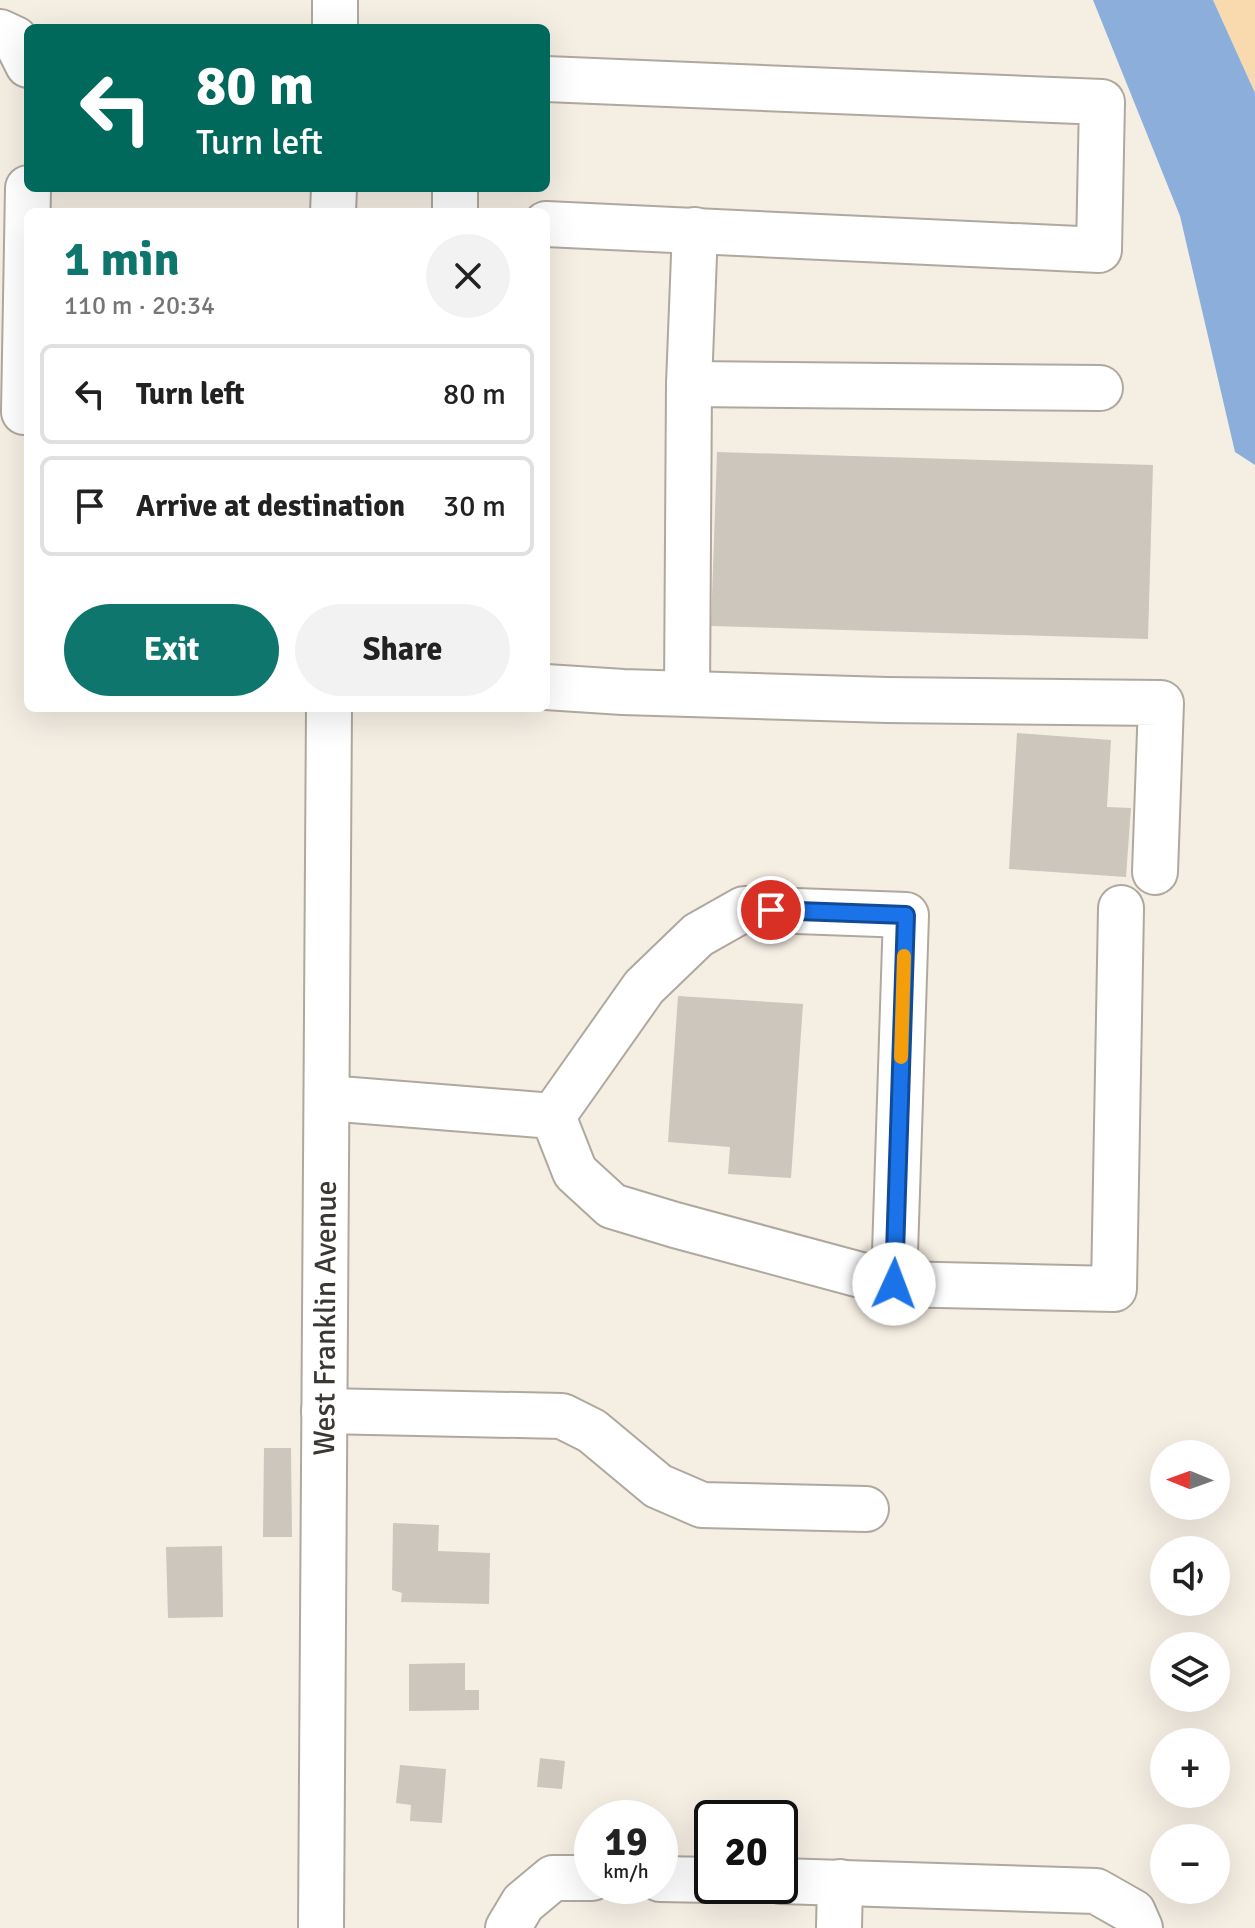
<!DOCTYPE html>
<meta charset="utf-8">
<style>
body{margin:0;font-family:Signika,sans-serif;background:#f2f2f2;color:#222;height:100vh;display:flex;flex-direction:column;font-size:30px;white-space:nowrap}
*{box-sizing:border-box;margin:0}
p{font-size:26px;color:#767676}
.icon{flex:none;width:44px;height:44px;fill:none;stroke:currentColor;stroke-width:2;stroke-linecap:round;stroke-linejoin:round}
.map{position:relative;flex:1;overflow:hidden}
.drawer{position:absolute;left:24px;top:208px;width:526px;height:504px;display:flex;flex-direction:column;background:#fff;border-radius:12px;box-shadow:0 8px 32px #0002}
.drawer>*{flex:none}
.top-card{position:absolute;left:24px;top:24px;width:526px;height:168px;border-radius:12px;box-shadow:0 8px 32px #0002;background:#00695c;color:#fff;overflow:hidden}
.needle{width:52px;rotate:271deg}
.tools{position:absolute;left:1150px;top:1440px;display:grid;gap:16px}
.tools a{display:grid;place-items:center;width:80px;height:80px;border-radius:50%;background:#fff;box-shadow:0 8px 32px #0002;font-size:40px}
.speed{position:absolute;left:574px;top:1800px;display:flex;gap:16px;font-size:40px;font-weight:700;text-align:center}
.speed>*{display:grid;place-content:center;width:104px;height:104px;border-radius:50%;background:#fff;box-shadow:0 8px 32px #0002;line-height:1}
.speed small{font-size:20px;font-weight:400}
.speed .limit{border:4px solid #111;border-radius:12px;background:#fff;color:#111}
.pin{position:absolute;display:grid;place-items:center;width:68px;height:68px;color:#fff;margin:-34px;border:4px solid #fff;border-radius:50%;box-shadow:0 2px 8px #0007}
.me{position:absolute;width:88px;margin:-44px;rotate:2deg;stroke-linejoin:round;filter:drop-shadow(0 0 6px #0008)}
.turn{display:flex;align-items:center;gap:28px;height:168px;padding:0 40px;font-size:36px}
.turn .icon{width:104px;height:104px;stroke-width:2.5}
.turn b{display:block;font-size:56px;line-height:68px}
.round{display:grid;place-items:center;flex:none;width:84px;height:84px;border-radius:42px;background:#f2f2f2}
.overview{display:flex;align-items:center;justify-content:space-between;height:136px;padding:0 40px}
h1{font-size:48px;font-weight:700;line-height:60px;color:#0f766e}
.button{display:flex;gap:16px;margin-top:auto;padding:16px 40px}
.button a{flex:1;height:92px;border-radius:48px;background:#0f766e;color:#fff;font-size:32px;font-weight:700;line-height:92px;text-align:center}
.button a+a{background:#f2f2f2;color:#222}
ul{padding:0;list-style:none}
li{display:flex;align-items:center;gap:24px;height:100px;margin:0 16px 12px;padding:0 24px;border:4px solid #e0e0e0;border-radius:12px}
li div{flex:1}
li b{display:block;font-size:30px}
li em{font-style:normal}
.map>svg:first-child{display:block}
</style>
<div class="map">
<svg width="1255" height="1928" viewBox="0 0 1255 1928">
<rect width="100%" height="100%" fill="#f5eee3"/>
<!-- green -->
<path fill="#f9daae" d="M1213 0H1255V93Z"/>
<!-- water -->
<path fill="#8bafda" d="M1093 0H1213L1255 93V465L1235 452 1180 216Z"/>
<!-- building -->
<g fill="#cdc6bc">
<path d="M717 452 1153 465 1148 639 711 626Z"/>
<path d="M1017 733 1111 740 1107 807 1131 808 1126 877 1009 869Z"/>
<path d="M678 996 803 1004 791 1178 728 1174 730 1147 668 1142Z"/>
<path d="M264 1448H291L292 1537H263Z"/>
<path d="M393 1523 439 1525 438 1551 490 1553 489 1604 401 1602 402 1593 392 1590Z"/>
<path d="M222 1546 223 1617 168 1618 166 1547Z"/>
<path d="M465 1663V1690H479V1710L409 1711V1664Z"/>
<path d="M540 1758 565 1761 562 1789 537 1787Z"/>
<path d="M400 1765 446 1769 442 1823 410 1821 411 1805 396 1803Z"/>
</g>
<g fill="none" stroke-linecap="round" stroke-linejoin="round">
<defs>
<g id="minor">
<path d="M335 28V0"/>
<path d="M0 32 15 39 28 65"/>
<path d="M546 79 1102 102 1099 250 546 224"/>
<path d="M333 212 334 188"/>
<path d="M455 212V188"/>
<path d="M689 384 695 230"/>
<path d="M24 412 28 188"/>
<path d="M546 687 623 692 887 700 1161 703 1155 872"/>
<path d="M687 693 689 384 1100 388"/>
<path d="M327 1098 553 1116 575 1172 612 1206 675 1225 894 1284"/>
<path d="M553 1116 644 987 698 935 744 909 906 915 894 1284 1114 1289 1121 908"/>
<path d="M324 1411 562 1416 592 1431 658 1486 702 1505 866 1509"/>
<path d="M660 1879 712 1880"/>
<path d="M780 1881 1096 1891 1133 1912 1140 1928"/>
<path id="s1" d="M321 1928 329 708"/>
<path d="M508 1928 523 1903 553 1878H592"/>
<path d="M839 1928 840 1882"/>
</g>
</defs>
<!-- minor casing -->
<use href="#minor" stroke="#afa89e" stroke-width="48"/>
<!-- minor -->
<use href="#minor" stroke="#fff" stroke-width="44"/>
</g>
<g fill="none" stroke-linecap="round" stroke-linejoin="round">
<defs>
<path id="route" d="M771 910 906 915 894 1284"/>
</defs>
<!-- route casing -->
<use href="#route" stroke="#114b97" stroke-width="20"/>
<!-- route -->
<use href="#route" stroke="#1a73e8" stroke-width="14"/>
<!-- slow -->
<path stroke="#f59e0b" stroke-width="14" d="M901 1057 904 956"/>
</g>
<g text-anchor="middle" dominant-baseline="central" stroke-width="6" stroke-linejoin="round" paint-order="stroke">
<!-- street labels -->
<g font-size="30" fill="#3b3834" stroke="#fff">
<text stroke="none"><textPath href="#s1" startOffset="610">West Franklin Avenue</textPath></text>
</g>
</g>
</svg>
<div class="tools">
<a><svg class="needle" viewBox="-14 -14 28 28"><path d="M0-13l5 13h-10z" fill="#e53935"/><path d="M0 13l5-13h-10z" fill="#767676"/></svg></a>
<a><svg class="icon" aria-label="sound" viewBox="0 0 24 24"><path d="M4 9h4l5-4v14l-5-4H4zM17 9q2 3 0 6"/></svg></a>
<a><svg class="icon" aria-label="layers" viewBox="0 0 24 24"><path d="M12 4l9 5-9 5-9-5zM3 14l9 5 9-5"/></svg></a>
<a>+</a>
<a>−</a>
</div>
<div class="speed"><div>19<small>km/h</small></div><div class="limit">20</div></div>
<div class="pin" style="left:771px;top:910px;background:#d93025"><svg class="icon" aria-label="arrive" viewBox="0 0 24 24"><path d="M6 21V4h12l-3 4 3 4H6"/></svg></div>
<svg class="me" style="left:894px;top:1284px" viewBox="-20 -20 40 40"><circle r="19" fill="#fff"/><path d="M0-13L10 11 0 6-10 11z" fill="#1a73e8"/></svg>
<div class="top-card">
<div class="turn"><svg class="icon" aria-label="left" viewBox="0 0 24 24"><path d="M17 20v-9H6M10 6l-5 5 5 5"/></svg><div><b>80 m</b>Turn left</div></div>
</div>
<section class="drawer">
<div class="overview"><div><h1>1 min</h1><p>110 m · 20:34</p></div><a class="round"><svg class="icon" aria-label="close" viewBox="0 0 24 24"><path d="M6 6l12 12M18 6L6 18"/></svg></a></div>
<ul>
<li><svg class="icon" aria-label="left" viewBox="0 0 24 24"><path d="M17 20v-9H6M10 6l-5 5 5 5"/></svg><div><b>Turn left</b></div><em>80 m</em></li>
<li><svg class="icon" aria-label="arrive" viewBox="0 0 24 24"><path d="M6 21V4h12l-3 4 3 4H6"/></svg><div><b>Arrive at destination</b></div><em>30 m</em></li>
</ul>
<div class="button"><a>Exit</a><a>Share</a></div>
</section>
</div>
